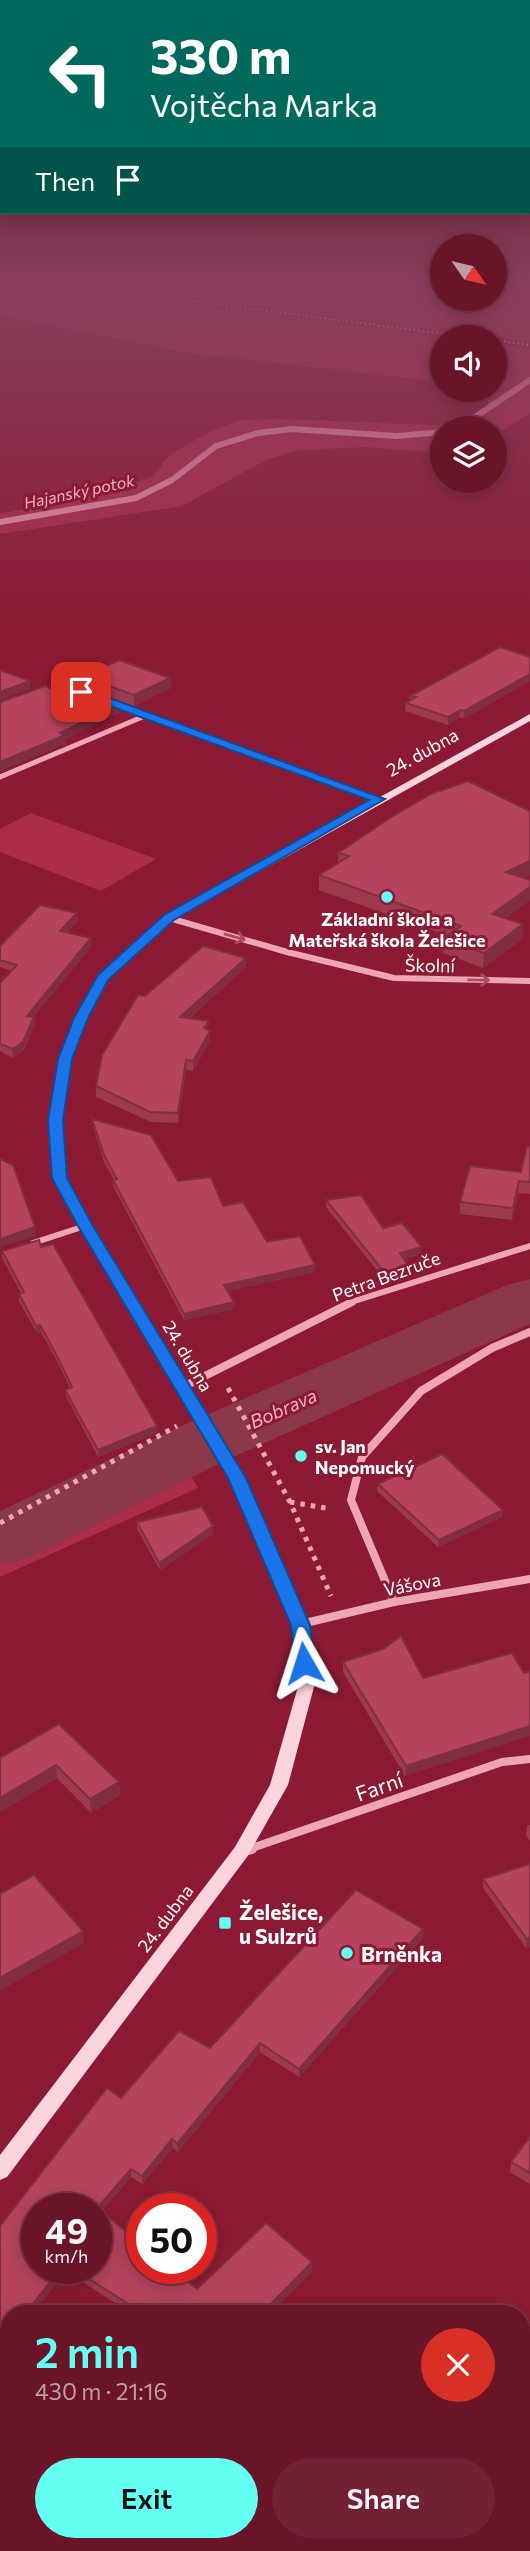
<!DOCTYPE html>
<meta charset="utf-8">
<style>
body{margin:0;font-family:Commissioner,sans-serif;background:#712133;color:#f1f3f6;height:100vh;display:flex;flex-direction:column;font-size:26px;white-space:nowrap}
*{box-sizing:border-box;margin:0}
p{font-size:23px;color:#bd9ea7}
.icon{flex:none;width:38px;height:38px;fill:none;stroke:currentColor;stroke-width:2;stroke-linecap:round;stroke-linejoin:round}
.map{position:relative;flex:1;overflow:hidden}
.panel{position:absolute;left:0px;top:2305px;width:530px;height:247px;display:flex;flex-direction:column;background:#691427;border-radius:28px 28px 0 0;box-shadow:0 4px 18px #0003,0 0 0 2px #7c3344}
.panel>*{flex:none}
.banner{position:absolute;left:0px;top:0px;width:530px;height:214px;box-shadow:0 4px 18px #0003,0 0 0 2px #7c3344;background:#00695c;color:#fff;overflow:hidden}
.needle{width:46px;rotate:124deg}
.buttons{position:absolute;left:430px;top:234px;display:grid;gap:14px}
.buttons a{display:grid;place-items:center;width:77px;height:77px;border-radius:50%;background:#691427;box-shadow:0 4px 18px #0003,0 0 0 2px #7c3344;font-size:35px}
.speed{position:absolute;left:21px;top:2193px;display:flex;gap:14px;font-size:35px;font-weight:700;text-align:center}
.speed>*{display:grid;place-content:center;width:91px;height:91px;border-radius:50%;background:#691427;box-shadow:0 4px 18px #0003,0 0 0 2px #7c3344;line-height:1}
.speed small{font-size:18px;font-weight:400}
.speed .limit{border:10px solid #d22;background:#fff;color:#111}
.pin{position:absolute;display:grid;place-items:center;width:60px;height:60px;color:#fff;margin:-30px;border-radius:14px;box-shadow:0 4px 10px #0006}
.me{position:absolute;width:77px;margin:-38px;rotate:354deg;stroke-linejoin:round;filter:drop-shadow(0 0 5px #0008)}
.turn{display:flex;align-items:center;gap:24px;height:147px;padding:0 35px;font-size:32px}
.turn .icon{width:91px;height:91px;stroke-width:2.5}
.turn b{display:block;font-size:49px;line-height:60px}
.then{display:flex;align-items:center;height:66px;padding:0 35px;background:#0003;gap:14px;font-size:26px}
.round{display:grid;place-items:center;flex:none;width:74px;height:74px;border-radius:37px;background:#712133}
.head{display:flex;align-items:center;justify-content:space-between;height:119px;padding:0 35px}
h1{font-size:42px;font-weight:600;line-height:52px;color:#63fff3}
.action{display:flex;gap:14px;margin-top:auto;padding:14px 35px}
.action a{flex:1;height:80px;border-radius:42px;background:#63fff3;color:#111;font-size:28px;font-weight:600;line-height:80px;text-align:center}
.action a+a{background:#712133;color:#f1f3f6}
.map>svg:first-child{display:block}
</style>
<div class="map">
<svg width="530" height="2551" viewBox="0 0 530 2551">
<rect width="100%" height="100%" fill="#8c1a34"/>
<!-- green -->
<g fill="#ab2d4b">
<path d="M0 283 55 286 453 338H443V382L190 353 0 315Z"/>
<path d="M75 283H443V299H495V283H530V342Z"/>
<path d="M495 344 530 349V413L495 435V429H443L441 453 364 447 299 450 268 459 182 506 0 534V514L89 496 133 484 153 476 167 458 181 448 213 430 241 420 277 419 438 425 481 411 488 404V400L477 390H495Z"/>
<path d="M31 813 156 859 101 891 0 852V829Z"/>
<path d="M172 1445 198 1488 0 1577V1526Z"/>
<path d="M530 2417V2551H489L491 2543H522V2445Z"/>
</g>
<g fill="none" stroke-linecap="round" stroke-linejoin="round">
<!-- stream -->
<g stroke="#f099af" stroke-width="6">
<path d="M457 429 530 380"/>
<path d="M0 522 136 498 172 480 216 446 258 433 292 429 397 436 443 432"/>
</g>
<!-- river -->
<path fill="#8b384a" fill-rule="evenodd" d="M530 1279V1324L231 1458 26 1559 0 1566V1511L181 1426 507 1285Z"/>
<!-- path-far1 -->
<g stroke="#eea6b7" stroke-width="2.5" stroke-dasharray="2 2.5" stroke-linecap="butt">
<path d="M52 283 477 338"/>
<path d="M495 340 530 345"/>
</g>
<!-- path -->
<g stroke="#eea6b7" stroke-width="5" stroke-dasharray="4.5 6" stroke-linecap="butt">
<path d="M228 1388 290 1502 331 1596"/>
<path d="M290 1502 331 1509"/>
<path d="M0 1523 177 1426"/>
</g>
<!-- minor-far3 -->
<g stroke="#eea6b7" stroke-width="5">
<path d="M42 690H71"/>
<path d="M113 703 379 799"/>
<path d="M0 777 147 715"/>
</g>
<!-- minor-far2 -->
<g stroke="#eea6b7" stroke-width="6">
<path d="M169 918 287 952 394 978 530 981"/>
<path d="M33 1243 85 1226"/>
<path d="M348 1303 530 1246"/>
</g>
<!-- minor-far1 -->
<g stroke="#eea6b7" stroke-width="8">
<path d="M183 1387 352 1302"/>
<path d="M394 1602 351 1500 362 1457 421 1391 492 1348 530 1332"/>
<path d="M301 1624 394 1602 530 1579"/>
<path d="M246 1850 502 1762 530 1759"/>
</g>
<!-- minor -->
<g stroke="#eea6b7" stroke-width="10">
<path d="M245 1851 252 1849"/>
<path d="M522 2371 530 2353"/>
<path d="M469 2551 471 2543"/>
</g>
<!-- secondary -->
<path fill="#fad3dc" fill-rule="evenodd" d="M530 714V721L173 920 108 980 87 1018 71 1059 62 1120 67 1178 92 1226 245 1478 308 1624 315 1683 288 1785 247 1857 7 2177 0 2180V2155L235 1847 270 1785 299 1683 292 1624 229 1478 78 1226 53 1178 50 1120 59 1059 75 1018 99 975 165 916Z"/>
</g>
<!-- wall -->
<g fill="#9c3a50" fill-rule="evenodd">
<path d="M530 657V681L463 719 460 717 448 725 405 711 406 703 410 701V696Z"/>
<path d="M84 677 170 678 171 688 134 706 84 688Z"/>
<path d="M530 811V875L524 878 530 880V900L505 918 523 924 522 939 483 968 443 953 444 938 448 936 319 890V875L338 863V853Z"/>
<path d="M77 913 78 921 66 933 91 938 92 946 33 1017 35 1025 24 1050 13 1058 0 1051V983L12 971 0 967V946Z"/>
<path d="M246 958V967L190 1018 209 1030 210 1041 193 1071 186 1070 178 1123 151 1122 96 1097V1086L145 996Z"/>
<path d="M92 1119 178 1181 223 1206 267 1242 315 1272 227 1291 234 1302V1309L184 1320 113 1186V1180H114L104 1162 93 1126Z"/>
<path d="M530 1146V1194L518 1193 512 1220 460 1214V1202L521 1172Z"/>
<path d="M326 1200 422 1247V1254L404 1259 411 1277 388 1284 326 1207Z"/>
<path d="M41 1247 157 1433 98 1457 66 1396 65 1390 70 1388 58 1363 41 1332 37 1333 19 1301V1294L21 1293 2 1258V1251Z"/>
<path d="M378 1484 503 1510 502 1517 438 1547 377 1491Z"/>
<path d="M137 1522 213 1534 160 1570 137 1529Z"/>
<path d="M343 1662 423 1678 524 1673 405 1776 343 1672Z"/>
<path d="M59 1724 119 1782 120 1795 91 1813 57 1778 0 1812Z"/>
<path d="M530 1825V1841L526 1835 527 1826Z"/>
<path d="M530 1864V1947L526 1948 483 1888V1879Z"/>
<path d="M356 1890 423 1929V1938L299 2077 260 2052 178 2152 173 2148 142 2184 131 2177 101 2212 142 2244V2268H171L197 2289 266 2223 312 2262V2271L269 2314H132L66 2271 32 2314H9V2343L0 2354V2226L107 2088 121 2098 179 2031 210 2048ZM37 2208H96V2268H37Z"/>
<path d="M530 2137V2184L510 2172 511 2162Z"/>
</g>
<!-- shaded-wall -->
<g fill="#7f2f41">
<path d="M530 674V681L463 719 464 711Z"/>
<path d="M170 678 171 688 134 706V695Z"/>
<path d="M30 681V689L0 700V692Z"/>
<path d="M121 704V712L66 739V744L0 771V762Z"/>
<path d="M460 710V717L448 725V717Z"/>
<path d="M530 861V875L505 886 506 872Z"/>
<path d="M530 887V900L491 929 492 914Z"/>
<path d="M77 913 78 921 60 939V931Z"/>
<path d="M523 924 522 939 483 968 484 953Z"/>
<path d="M91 938 92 946 27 1024V1016Z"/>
<path d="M246 958V967L180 1027V1017Z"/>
<path d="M34 1017 35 1025 24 1050 13 1058V1049Z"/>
<path d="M210 1031V1041L193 1071V1061Z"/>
<path d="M186 1060V1070L178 1123V1113Z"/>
<path d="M519 1181 518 1193 512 1220 513 1208Z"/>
<path d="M35 1227 36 1236 0 1247V1239Z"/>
<path d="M422 1247V1254L400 1260V1253Z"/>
<path d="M315 1265V1272L224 1292V1285Z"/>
<path d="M411 1270V1277L388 1284 389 1278Z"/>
<path d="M234 1302V1309L184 1320V1314Z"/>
<path d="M40 1325 41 1332 37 1333 36 1326Z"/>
<path d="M157 1426V1433L98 1457V1450Z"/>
<path d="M503 1510 502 1517 438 1547 439 1540Z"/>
<path d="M213 1526V1534L160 1570 159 1563Z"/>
<path d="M530 1726V1736L405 1776 406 1766Z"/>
<path d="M56 1765 57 1778 0 1812V1798Z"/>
<path d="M119 1782 120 1795 91 1813 90 1799Z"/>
<path d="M423 1929V1938L299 2077V2069Z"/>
<path d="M83 1931 84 1943 0 1991V1978Z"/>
<path d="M530 1938V1947L526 1948 527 1939Z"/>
<path d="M260 2043V2052L178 2152 177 2144Z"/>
<path d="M172 2139 173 2148 142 2184V2176Z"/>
<path d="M131 2169V2177L97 2216V2208Z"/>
<path d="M312 2262V2271L269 2314H261Z"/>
<path d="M61 2268H65L66 2271 32 2314H25Z"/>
<path d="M9 2334V2343L0 2354V2345Z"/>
<path d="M92 2543 93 2549 91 2551H85Z"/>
</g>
<!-- building -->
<g fill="#b5435d" stroke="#7f2f41" stroke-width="2">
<path d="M500 647 530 657V674L464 711 460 710 448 717 406 703 416 697 410 696Z"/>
<path d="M119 660 170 678 134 695 84 677Z"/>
<path d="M0 670 30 681 0 692Z"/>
<path d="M45 686 59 691 67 688 79 689 121 704 60 733 65 735 0 762V702Z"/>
<path d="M468 781 530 811V861L506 872 530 880V887L492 914 523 924 484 953 444 938 461 926 319 875 349 856 338 853 393 816 431 794Z"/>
<path d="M40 905 77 913 60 931 91 938 27 1016 34 1017 23 1042 13 1049 0 1044V983L17 965 0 960V946Z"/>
<path d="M203 946 246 958 180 1017 209 1021 204 1028 210 1031 193 1061 186 1060 178 1113 150 1112 96 1086 102 1055 138 995 145 996Z"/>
<path d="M92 1119 151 1135 178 1181 211 1177 223 1206 243 1202 267 1242 300 1236 315 1265 224 1285 234 1302 184 1314 113 1180 117 1179 104 1155Z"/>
<path d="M527 1146H530V1182L519 1181 513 1208 460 1202 470 1166 521 1172Z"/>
<path d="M0 1159 13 1165 35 1227 0 1239Z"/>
<path d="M361 1195 383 1228 402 1223 422 1247 400 1253 411 1270 389 1278 326 1200Z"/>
<path d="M39 1240 41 1247 53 1244 157 1426 98 1450 65 1390 72 1387 57 1356 40 1325 36 1326 19 1294 24 1292 2 1251Z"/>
<path d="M442 1454 503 1510 439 1540 378 1484Z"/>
<path d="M202 1507 213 1526 159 1563 137 1522Z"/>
<path d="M401 1636 423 1678 512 1653 524 1673 530 1671V1726L406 1766 343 1662 383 1649Z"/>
<path d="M59 1724 119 1782 90 1799 56 1765 0 1798V1758Z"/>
<path d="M530 1864V1938L527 1939 483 1879Z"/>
<path d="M34 1875 83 1931 0 1978V1894Z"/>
<path d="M356 1890 423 1929 299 2069 260 2043 177 2144 172 2139 142 2176 131 2169 97 2208 142 2244V2268H171L197 2289 266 2223 312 2262 261 2314H144L72 2268H96V2208H37V2268H61L25 2314H9V2334L0 2345V2226L107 2088 121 2098 179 2031 210 2048Z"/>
<path d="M530 2137V2173L511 2162Z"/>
<path d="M0 2510 9 2517V2543H92L85 2551H0Z"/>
</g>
<!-- one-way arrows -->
<defs><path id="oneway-shaft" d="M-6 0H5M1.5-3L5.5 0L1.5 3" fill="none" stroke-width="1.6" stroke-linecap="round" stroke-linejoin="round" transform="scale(1.75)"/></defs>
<g stroke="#ae4b62">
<use href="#oneway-shaft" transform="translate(235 937) rotate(16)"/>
<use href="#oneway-shaft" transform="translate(479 980) rotate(1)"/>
</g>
<!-- sky -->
<linearGradient id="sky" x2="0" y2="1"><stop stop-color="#4d0e1d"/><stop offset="0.44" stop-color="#883e5c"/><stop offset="1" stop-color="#883e5c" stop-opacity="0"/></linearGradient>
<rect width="530" height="640" fill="url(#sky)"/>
<!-- route -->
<path fill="#1a73e8" stroke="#114b97" stroke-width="2" d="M77 689H85L385 799 174 920 108 980 88 1018 72 1059 63 1120 67 1178 93 1226 246 1478 310 1625 314 1663 311 1668H298L295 1663 291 1625 228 1478 78 1226 52 1178 48 1120 58 1059 74 1018 98 975 164 915 369 800 77 694Z"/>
<!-- markers -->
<g fill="#63fff3" stroke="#8c1a34" stroke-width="2.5">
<circle cx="387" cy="897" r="7"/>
<circle cx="301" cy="1456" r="7"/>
<rect x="218" y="1916" width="14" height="14" rx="3.5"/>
<circle cx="347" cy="1953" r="7"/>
</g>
<g text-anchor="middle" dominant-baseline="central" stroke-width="6" stroke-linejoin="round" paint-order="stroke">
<!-- far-water labels -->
<g font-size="16" font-style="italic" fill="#f5b2c2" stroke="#8c1a34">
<text transform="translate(79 491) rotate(-12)">Hajanský potok</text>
</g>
<!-- street labels -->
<g font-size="18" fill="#fff" stroke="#8c1a34">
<text transform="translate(422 752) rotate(-29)">24. dubna</text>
<text transform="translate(430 965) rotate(1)">Školní</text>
<text transform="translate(386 1276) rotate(-20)">Petra Bezruče</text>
<text transform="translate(188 1356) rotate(59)">24. dubna</text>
<text transform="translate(412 1584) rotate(-11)">Vášova</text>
<text transform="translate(165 1918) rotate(-53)">24. dubna</text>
</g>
<!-- poi labels -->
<g font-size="18" font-weight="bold" fill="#fff" stroke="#8c1a34">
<text x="387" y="919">Základní škola a<tspan x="387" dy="21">Mateřská škola Želešice</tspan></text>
<text x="315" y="1446" text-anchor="start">sv. Jan<tspan x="315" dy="21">Nepomucký</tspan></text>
</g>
<!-- water labels -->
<g font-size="19" font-style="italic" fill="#f5b2c2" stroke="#8c1a34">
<text transform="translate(283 1408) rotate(-24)">Bobrava</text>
</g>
<!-- near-street labels -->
<g font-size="21" fill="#fff" stroke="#8c1a34">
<text transform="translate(379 1786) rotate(-19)">Farní</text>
</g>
<!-- near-poi labels -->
<g font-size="21" font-weight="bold" fill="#fff" stroke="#8c1a34" text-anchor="start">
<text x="239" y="1911">Želešice,<tspan x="239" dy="24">u Sulzrů</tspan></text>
<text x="361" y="1953">Brněnka</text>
</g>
</g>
</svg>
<div class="buttons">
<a><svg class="needle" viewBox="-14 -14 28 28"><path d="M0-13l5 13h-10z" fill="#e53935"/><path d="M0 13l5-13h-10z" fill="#bd9ea7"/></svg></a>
<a><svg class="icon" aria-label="sound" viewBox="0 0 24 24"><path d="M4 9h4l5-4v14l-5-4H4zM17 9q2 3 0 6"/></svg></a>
<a><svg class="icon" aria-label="layers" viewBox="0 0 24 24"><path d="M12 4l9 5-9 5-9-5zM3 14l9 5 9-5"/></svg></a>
</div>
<div class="speed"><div>49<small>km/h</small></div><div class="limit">50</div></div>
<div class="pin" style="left:81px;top:692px;background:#d93025"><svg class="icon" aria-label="arrive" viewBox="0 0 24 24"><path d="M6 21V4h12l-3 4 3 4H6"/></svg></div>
<svg class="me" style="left:304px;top:1663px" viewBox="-20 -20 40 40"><path d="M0-17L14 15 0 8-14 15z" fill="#1a73e8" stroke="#fff" stroke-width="4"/></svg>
<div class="banner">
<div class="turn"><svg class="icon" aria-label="left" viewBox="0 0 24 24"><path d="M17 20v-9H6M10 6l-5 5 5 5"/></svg><div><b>330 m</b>Vojtěcha Marka</div></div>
<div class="then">Then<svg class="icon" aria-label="arrive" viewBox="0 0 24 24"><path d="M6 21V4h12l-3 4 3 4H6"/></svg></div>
</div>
<section class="panel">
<div class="head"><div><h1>2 min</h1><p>430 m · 21:16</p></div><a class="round" style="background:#d93025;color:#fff"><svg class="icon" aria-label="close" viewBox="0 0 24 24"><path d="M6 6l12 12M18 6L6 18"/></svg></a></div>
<div class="action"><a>Exit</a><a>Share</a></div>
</section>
</div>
